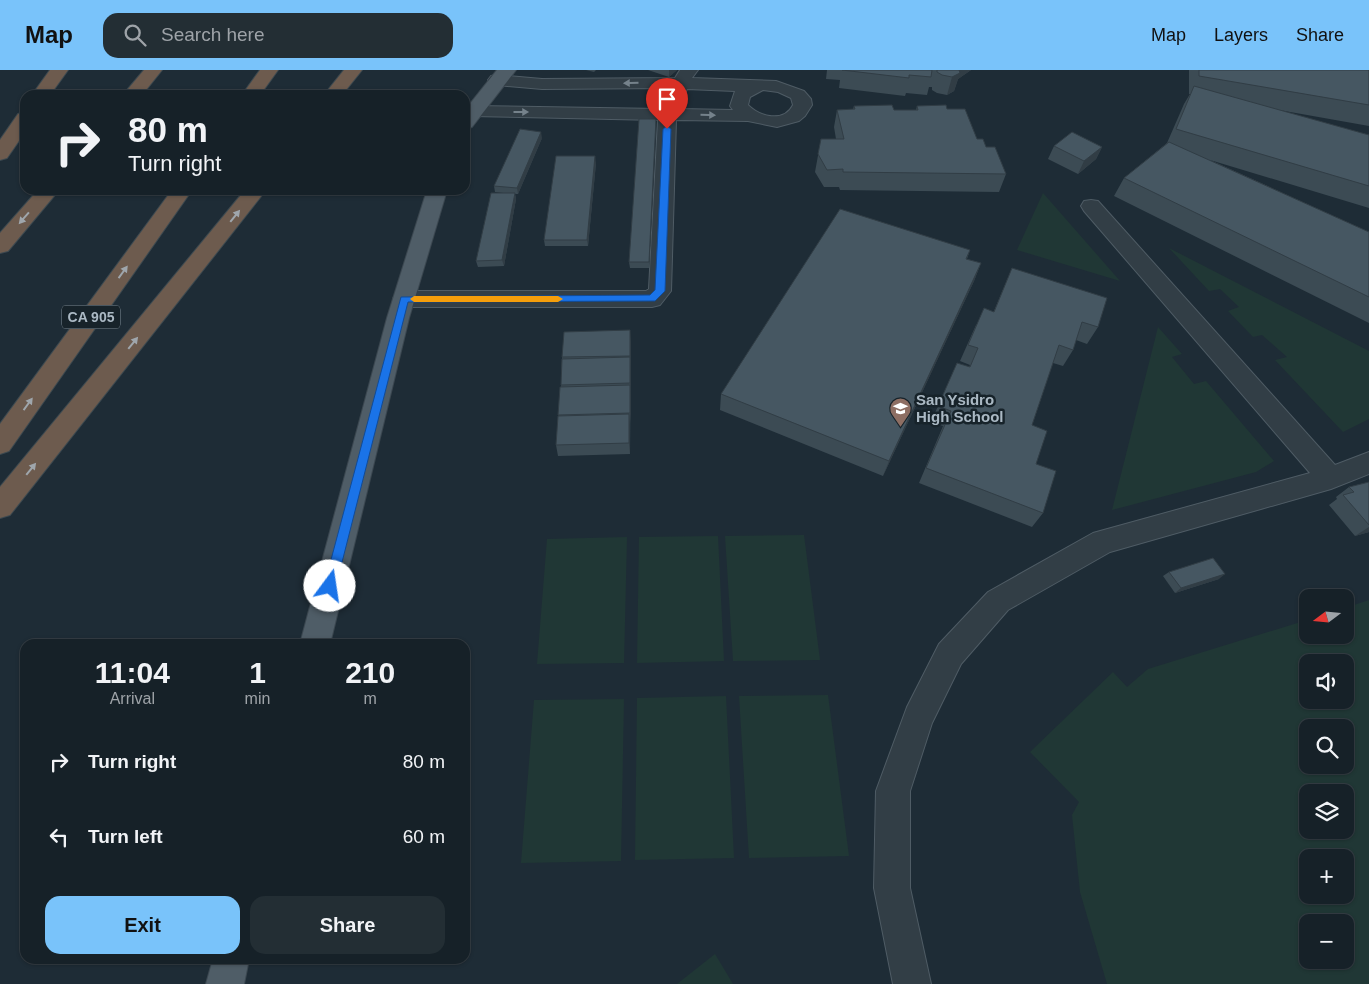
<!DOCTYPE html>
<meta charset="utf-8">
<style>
body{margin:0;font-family:Arial,sans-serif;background:#232e34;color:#f1f3f6;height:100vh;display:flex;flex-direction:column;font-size:19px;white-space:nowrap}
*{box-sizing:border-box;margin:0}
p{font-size:16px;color:#9ea3a8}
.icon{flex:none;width:28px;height:28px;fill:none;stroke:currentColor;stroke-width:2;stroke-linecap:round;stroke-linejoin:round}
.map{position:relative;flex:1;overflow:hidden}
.details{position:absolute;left:20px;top:569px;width:450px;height:325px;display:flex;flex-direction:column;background:#162128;border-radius:15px;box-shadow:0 1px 4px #0004,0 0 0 1px #353e45}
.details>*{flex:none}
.banner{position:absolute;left:20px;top:20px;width:450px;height:105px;border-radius:15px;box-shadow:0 1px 4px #0004,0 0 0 1px #353e45;background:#162128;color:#f1f3f6;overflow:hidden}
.needle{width:32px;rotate:254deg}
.buttons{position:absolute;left:1299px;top:519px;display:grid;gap:10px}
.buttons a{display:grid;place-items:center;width:55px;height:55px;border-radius:10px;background:#162128;box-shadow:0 1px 4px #0004,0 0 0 1px #353e45;font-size:25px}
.pin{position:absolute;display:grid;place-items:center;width:42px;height:42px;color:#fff;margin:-51px -21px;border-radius:50% 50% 50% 0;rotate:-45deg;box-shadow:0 0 5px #0007}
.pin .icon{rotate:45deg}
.me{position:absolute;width:55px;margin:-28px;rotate:14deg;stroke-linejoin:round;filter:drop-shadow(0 0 4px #0008)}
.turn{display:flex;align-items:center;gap:18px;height:105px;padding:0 25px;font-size:22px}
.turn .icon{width:65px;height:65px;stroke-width:2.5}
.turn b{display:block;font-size:35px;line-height:42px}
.eta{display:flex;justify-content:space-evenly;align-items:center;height:85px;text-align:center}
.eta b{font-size:30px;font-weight:600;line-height:35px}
.primary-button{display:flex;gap:10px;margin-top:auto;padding:10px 25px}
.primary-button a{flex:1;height:58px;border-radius:15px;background:#79c3fa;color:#111;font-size:20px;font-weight:600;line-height:58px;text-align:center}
.primary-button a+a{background:#232e34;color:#f1f3f6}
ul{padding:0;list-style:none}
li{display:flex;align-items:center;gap:15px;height:75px;padding:0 25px}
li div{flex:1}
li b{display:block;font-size:19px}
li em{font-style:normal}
header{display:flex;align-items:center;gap:30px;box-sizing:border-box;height:70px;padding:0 25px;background:#79c3fa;color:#111}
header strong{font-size:24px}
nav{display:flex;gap:28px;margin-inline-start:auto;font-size:18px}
.search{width:350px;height:45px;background:#232e34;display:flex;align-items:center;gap:12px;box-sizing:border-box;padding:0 18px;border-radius:15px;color:#9ea3a8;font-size:19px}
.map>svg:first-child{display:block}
</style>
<header>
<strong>Map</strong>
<div class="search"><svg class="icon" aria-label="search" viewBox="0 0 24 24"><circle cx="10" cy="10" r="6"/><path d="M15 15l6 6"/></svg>Search here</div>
<nav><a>Map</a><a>Layers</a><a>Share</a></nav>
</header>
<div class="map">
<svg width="1369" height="914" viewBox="0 0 1369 914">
<rect width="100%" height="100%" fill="#1e2c36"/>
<!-- green -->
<g fill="#203735" fill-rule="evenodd">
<path d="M1043 123 1120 211 1017 180Z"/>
<path d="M1169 178 1369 281V349L1343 362 1275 290 1287 287 1262 265 1253 267 1228 241 1239 237 1220 219 1209 221Z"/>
<path d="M1158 257 1182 284 1172 287 1194 314 1206 311 1274 391 1256 402 1112 440Z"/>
<path d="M804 465 820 590 733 591 725 466Z"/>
<path d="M718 466 724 591 637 593 639 467Z"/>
<path d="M627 467 624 593 537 594 547 469Z"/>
<path d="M1369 530V914H1107L1080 822 1072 745 1079 732 1030 682 1113 602 1127 617 1148 599 1307 550 1308 565H1345V538ZM1345 592V630H1308V592ZM1308 658H1345V695H1308ZM1308 722H1345V760H1308ZM1308 788H1345V825H1308ZM1308 852H1345V890H1308Z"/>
<path d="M828 625 849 786 749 788 739 626Z"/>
<path d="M726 626 734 788 635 790 637 628Z"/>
<path d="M624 629 621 791 521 793 534 630Z"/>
<path d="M715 884 733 914H677Z"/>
</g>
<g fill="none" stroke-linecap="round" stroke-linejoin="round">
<defs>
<g id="minor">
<path d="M680 0H698L692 8 776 11 804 21 811 29 812 35 805 46 799 51 777 57 748 51 676 50 671 221 660 235 652 237H404L396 235 393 229 396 223 404 221H646L649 219 658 50 472 46 466 45 465 38 472 36 660 39 669 18 542 19 497 15 491 14 488 10 491 6 497 5 542 9 675 8ZM687 19 735 21 730 36 733 40 679 39ZM763 20 778 22 791 28 793 35C784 53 760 47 748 35L750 27Z"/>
<path d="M1091 130 1098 131 1335 395 1369 382V404L1331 419 1110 482 1008 540 961 594 932 653 910 721V818L931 914H893L874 818 876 721 907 637 939 574 988 522 1093 463 1310 403 1084 141 1081 136 1084 131Z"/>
</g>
<g id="major">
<path d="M497 0H516L472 57 465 59V40Z"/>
<path d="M427 120H447L409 248 330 574H300L387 248Z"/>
<path d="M213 889H249L244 914H206Z"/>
</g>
<g id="highway">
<path d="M50 0H68L50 25H32Z"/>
<path d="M144 0H162L142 25H123Z"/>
<path d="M260 0H278L260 25H242Z"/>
<path d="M344 0H362L342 25H324Z"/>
<path d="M25 42V62L7 88 0 90V70L18 44Z"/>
<path d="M38 120H59L8 181 0 183V163Z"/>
<path d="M172 120H192L9 381 0 384V354Z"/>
<path d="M245 120H266L10 445 0 448V417Z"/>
</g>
</defs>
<!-- minor casing -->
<use href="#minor" stroke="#4f5c65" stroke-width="2"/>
<!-- major casing -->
<use href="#major" stroke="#3b4750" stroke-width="2"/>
<!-- highway casing -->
<use href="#highway" stroke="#3c4950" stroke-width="2"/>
<!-- minor -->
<use href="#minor" fill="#323e46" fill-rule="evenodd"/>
<!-- major -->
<use href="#major" fill="#4f5d67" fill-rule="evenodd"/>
<!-- highway -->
<use href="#highway" fill="#6d5b4e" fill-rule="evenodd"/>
</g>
<!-- wall -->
<g fill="#3c4b54">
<path d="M586 0H596L594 2Z"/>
<path d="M648 0H677L669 7Z"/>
<path d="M827 0H971L958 9 954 21 947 25 937 23 932 20V17H929L927 25 906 23 905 26 839 18 840 10 826 9Z"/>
<path d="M1189 0H1369V56L1279 40 1369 65V138L1210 90 1369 162V253L1114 126 1124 108 1167 73 1184 34 1190 24H1189Z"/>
<path d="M854 36 894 40H916L917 36 947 39 977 69 986 77 1006 104 999 122 840 120 839 117H824L815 102 821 69H836L834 57 837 40 853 39Z"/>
<path d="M656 49 649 198H630L629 192Z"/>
<path d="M542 68 518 124H515L516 129 504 196 478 197 476 191 503 123 495 122 494 116Z"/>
<path d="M1054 76 1102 77 1096 89 1078 104 1048 89Z"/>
<path d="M596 93 588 176H545L544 170Z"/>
<path d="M970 180 967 189 981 193 974 211 883 406 720 340 721 324Z"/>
<path d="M1012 198 1098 257 1087 274 1076 270 1073 280 1063 296 1053 293 1032 355 1043 443 1032 457 919 413 943 356 931 352 957 293 969 297 970 295 960 291 976 255 994 241Z"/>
<path d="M631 272 630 384 558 386 556 375 561 317 562 287Z"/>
<path d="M1369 412V462L1355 466 1329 435 1337 429 1336 427 1349 417Z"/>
<path d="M1169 502 1219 509 1175 523 1163 506Z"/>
</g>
<!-- shaded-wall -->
<g fill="#313d45">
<path d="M669 0H677L669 7Z"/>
<path d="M954 0H971L958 9 954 21 947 25Z"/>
<path d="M656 49V55L649 198V192Z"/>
<path d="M541 62 542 68 518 124 517 118Z"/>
<path d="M1102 77 1096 89 1078 104 1084 91Z"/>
<path d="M595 86 596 93 588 176 587 170Z"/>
<path d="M515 123 516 129 504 196 502 190Z"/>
<path d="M981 193 974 211 883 406 889 391Z"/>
<path d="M630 260 631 272V297L630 286Z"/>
<path d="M630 287 631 298V324L630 313Z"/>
<path d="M630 315 631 326V354L630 343Z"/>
<path d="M629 344 630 355V384L629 373Z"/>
<path d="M1369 457V462L1355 466Z"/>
<path d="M1225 504 1219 509 1175 523 1181 518Z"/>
</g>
<!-- building -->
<g fill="#465762" stroke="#313d45">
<path d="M842 0H932L931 7 909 5V8Z"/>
<path d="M937 0H959L960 3 952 7 942 5 937 2Z"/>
<path d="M1199 0H1369V35L1199 6Z"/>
<path d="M1194 16 1369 65V116L1176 59Z"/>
<path d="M892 35 894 40H918L917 36 946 35 947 39H965L977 69H983L986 77H995L1006 104 843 102V99L827 100 818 84 821 69H844L837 40 855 39 854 36Z"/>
<path d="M639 49H656L649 192H629Z"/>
<path d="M520 59 541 62 517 118 494 116Z"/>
<path d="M1072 62 1102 77 1084 91 1054 76Z"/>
<path d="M1169 72 1369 162V227L1124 108Z"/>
<path d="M556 86H595L587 170H544Z"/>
<path d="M491 123H515L502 190 476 191Z"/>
<path d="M840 139 970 180 966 189 981 193 889 391 721 324Z"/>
<path d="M1012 198 1107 228 1098 257 1082 252 1073 280 1059 275 1032 355 1047 361 1036 394 1056 401 1043 443 926 398 951 341 938 336 957 293 970 297 978 278 968 275 984 238 994 242Z"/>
<path d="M630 260V286L562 287 564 262Z"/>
<path d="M630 287V313L561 315 562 289Z"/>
<path d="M630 315V343L558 345 560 317Z"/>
<path d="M629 344V373L556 375 558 346Z"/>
<path d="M1369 412V455L1343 425 1354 422 1349 417Z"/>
<path d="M1213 488 1225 504 1181 518 1169 502Z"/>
</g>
<!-- one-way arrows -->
<defs><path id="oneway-solid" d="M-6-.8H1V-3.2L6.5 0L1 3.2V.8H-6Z" transform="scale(1.25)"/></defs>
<g fill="#75828b">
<use href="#oneway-solid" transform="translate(631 13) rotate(179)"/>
<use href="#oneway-solid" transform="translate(521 42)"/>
<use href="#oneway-solid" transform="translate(708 45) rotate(1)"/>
</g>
<g fill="#9fa6ac">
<use href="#oneway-solid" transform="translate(235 146) rotate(-51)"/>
<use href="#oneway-solid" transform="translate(24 148) rotate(131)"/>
<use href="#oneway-solid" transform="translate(123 202) rotate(-54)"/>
<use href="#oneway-solid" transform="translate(133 273) rotate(-51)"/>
<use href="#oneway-solid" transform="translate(28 334) rotate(-54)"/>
<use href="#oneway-solid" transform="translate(31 399) rotate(-51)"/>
</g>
<!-- route -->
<path fill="#1a73e8" stroke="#114b97" d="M667 56 671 59 665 221 655 231 408 232 336 516 334 520 330 522 326 520 324 516 401 227 650 225 655 220 663 59Z"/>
<!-- slow -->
<path fill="#f59e0b" d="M414 226H558L563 229 558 232H414L410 229Z"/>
<!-- icons -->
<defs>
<symbol id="school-pin" viewBox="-11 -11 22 30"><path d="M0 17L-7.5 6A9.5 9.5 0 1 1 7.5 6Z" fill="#8d6e63" stroke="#17232a"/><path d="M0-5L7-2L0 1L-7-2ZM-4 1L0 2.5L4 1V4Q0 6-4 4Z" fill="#fff"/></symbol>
</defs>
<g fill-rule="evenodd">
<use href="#school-pin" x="888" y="326" width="25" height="34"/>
</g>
<g text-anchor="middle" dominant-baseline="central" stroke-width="5" stroke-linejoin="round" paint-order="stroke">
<!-- shield labels -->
<rect fill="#17232a" stroke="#7f8c96" stroke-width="1" x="62" y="235.5" width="58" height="23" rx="4"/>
<g font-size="14" font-weight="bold" fill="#abb9c4">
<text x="91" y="247">CA 905</text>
</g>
<!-- poi labels -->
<g font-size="15" font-weight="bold" fill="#abb9c4" stroke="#17232a" text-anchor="start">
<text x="916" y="329">San Ysidro<tspan x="916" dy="17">High School</tspan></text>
</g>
</g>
</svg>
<div class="buttons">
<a><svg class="needle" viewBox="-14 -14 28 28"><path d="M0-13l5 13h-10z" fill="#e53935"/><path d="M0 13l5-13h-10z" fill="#9ea3a8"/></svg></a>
<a><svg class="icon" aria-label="sound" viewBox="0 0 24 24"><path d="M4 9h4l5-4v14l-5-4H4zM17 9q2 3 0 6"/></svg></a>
<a><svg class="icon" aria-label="search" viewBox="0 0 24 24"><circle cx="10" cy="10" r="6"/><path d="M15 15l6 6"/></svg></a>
<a><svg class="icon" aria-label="layers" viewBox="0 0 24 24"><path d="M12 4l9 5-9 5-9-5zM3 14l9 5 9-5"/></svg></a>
<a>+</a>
<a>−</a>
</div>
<div class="pin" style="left:667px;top:59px;background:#d93025"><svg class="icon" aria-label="arrive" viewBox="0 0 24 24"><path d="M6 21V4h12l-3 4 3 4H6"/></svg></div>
<svg class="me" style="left:330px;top:516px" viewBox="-20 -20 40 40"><circle r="19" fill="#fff"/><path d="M0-13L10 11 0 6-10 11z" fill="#1a73e8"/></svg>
<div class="banner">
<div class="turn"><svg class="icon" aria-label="right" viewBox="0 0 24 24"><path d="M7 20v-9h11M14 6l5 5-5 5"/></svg><div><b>80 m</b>Turn right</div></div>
</div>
<section class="details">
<div class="eta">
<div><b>11:04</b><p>Arrival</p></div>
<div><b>1</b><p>min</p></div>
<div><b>210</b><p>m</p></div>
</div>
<ul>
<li><svg class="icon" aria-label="right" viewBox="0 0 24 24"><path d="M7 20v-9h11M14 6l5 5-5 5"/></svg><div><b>Turn right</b></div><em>80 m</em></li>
<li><svg class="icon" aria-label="left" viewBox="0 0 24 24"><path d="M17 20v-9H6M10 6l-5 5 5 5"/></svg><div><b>Turn left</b></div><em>60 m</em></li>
</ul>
<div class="primary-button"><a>Exit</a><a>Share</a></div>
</section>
</div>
